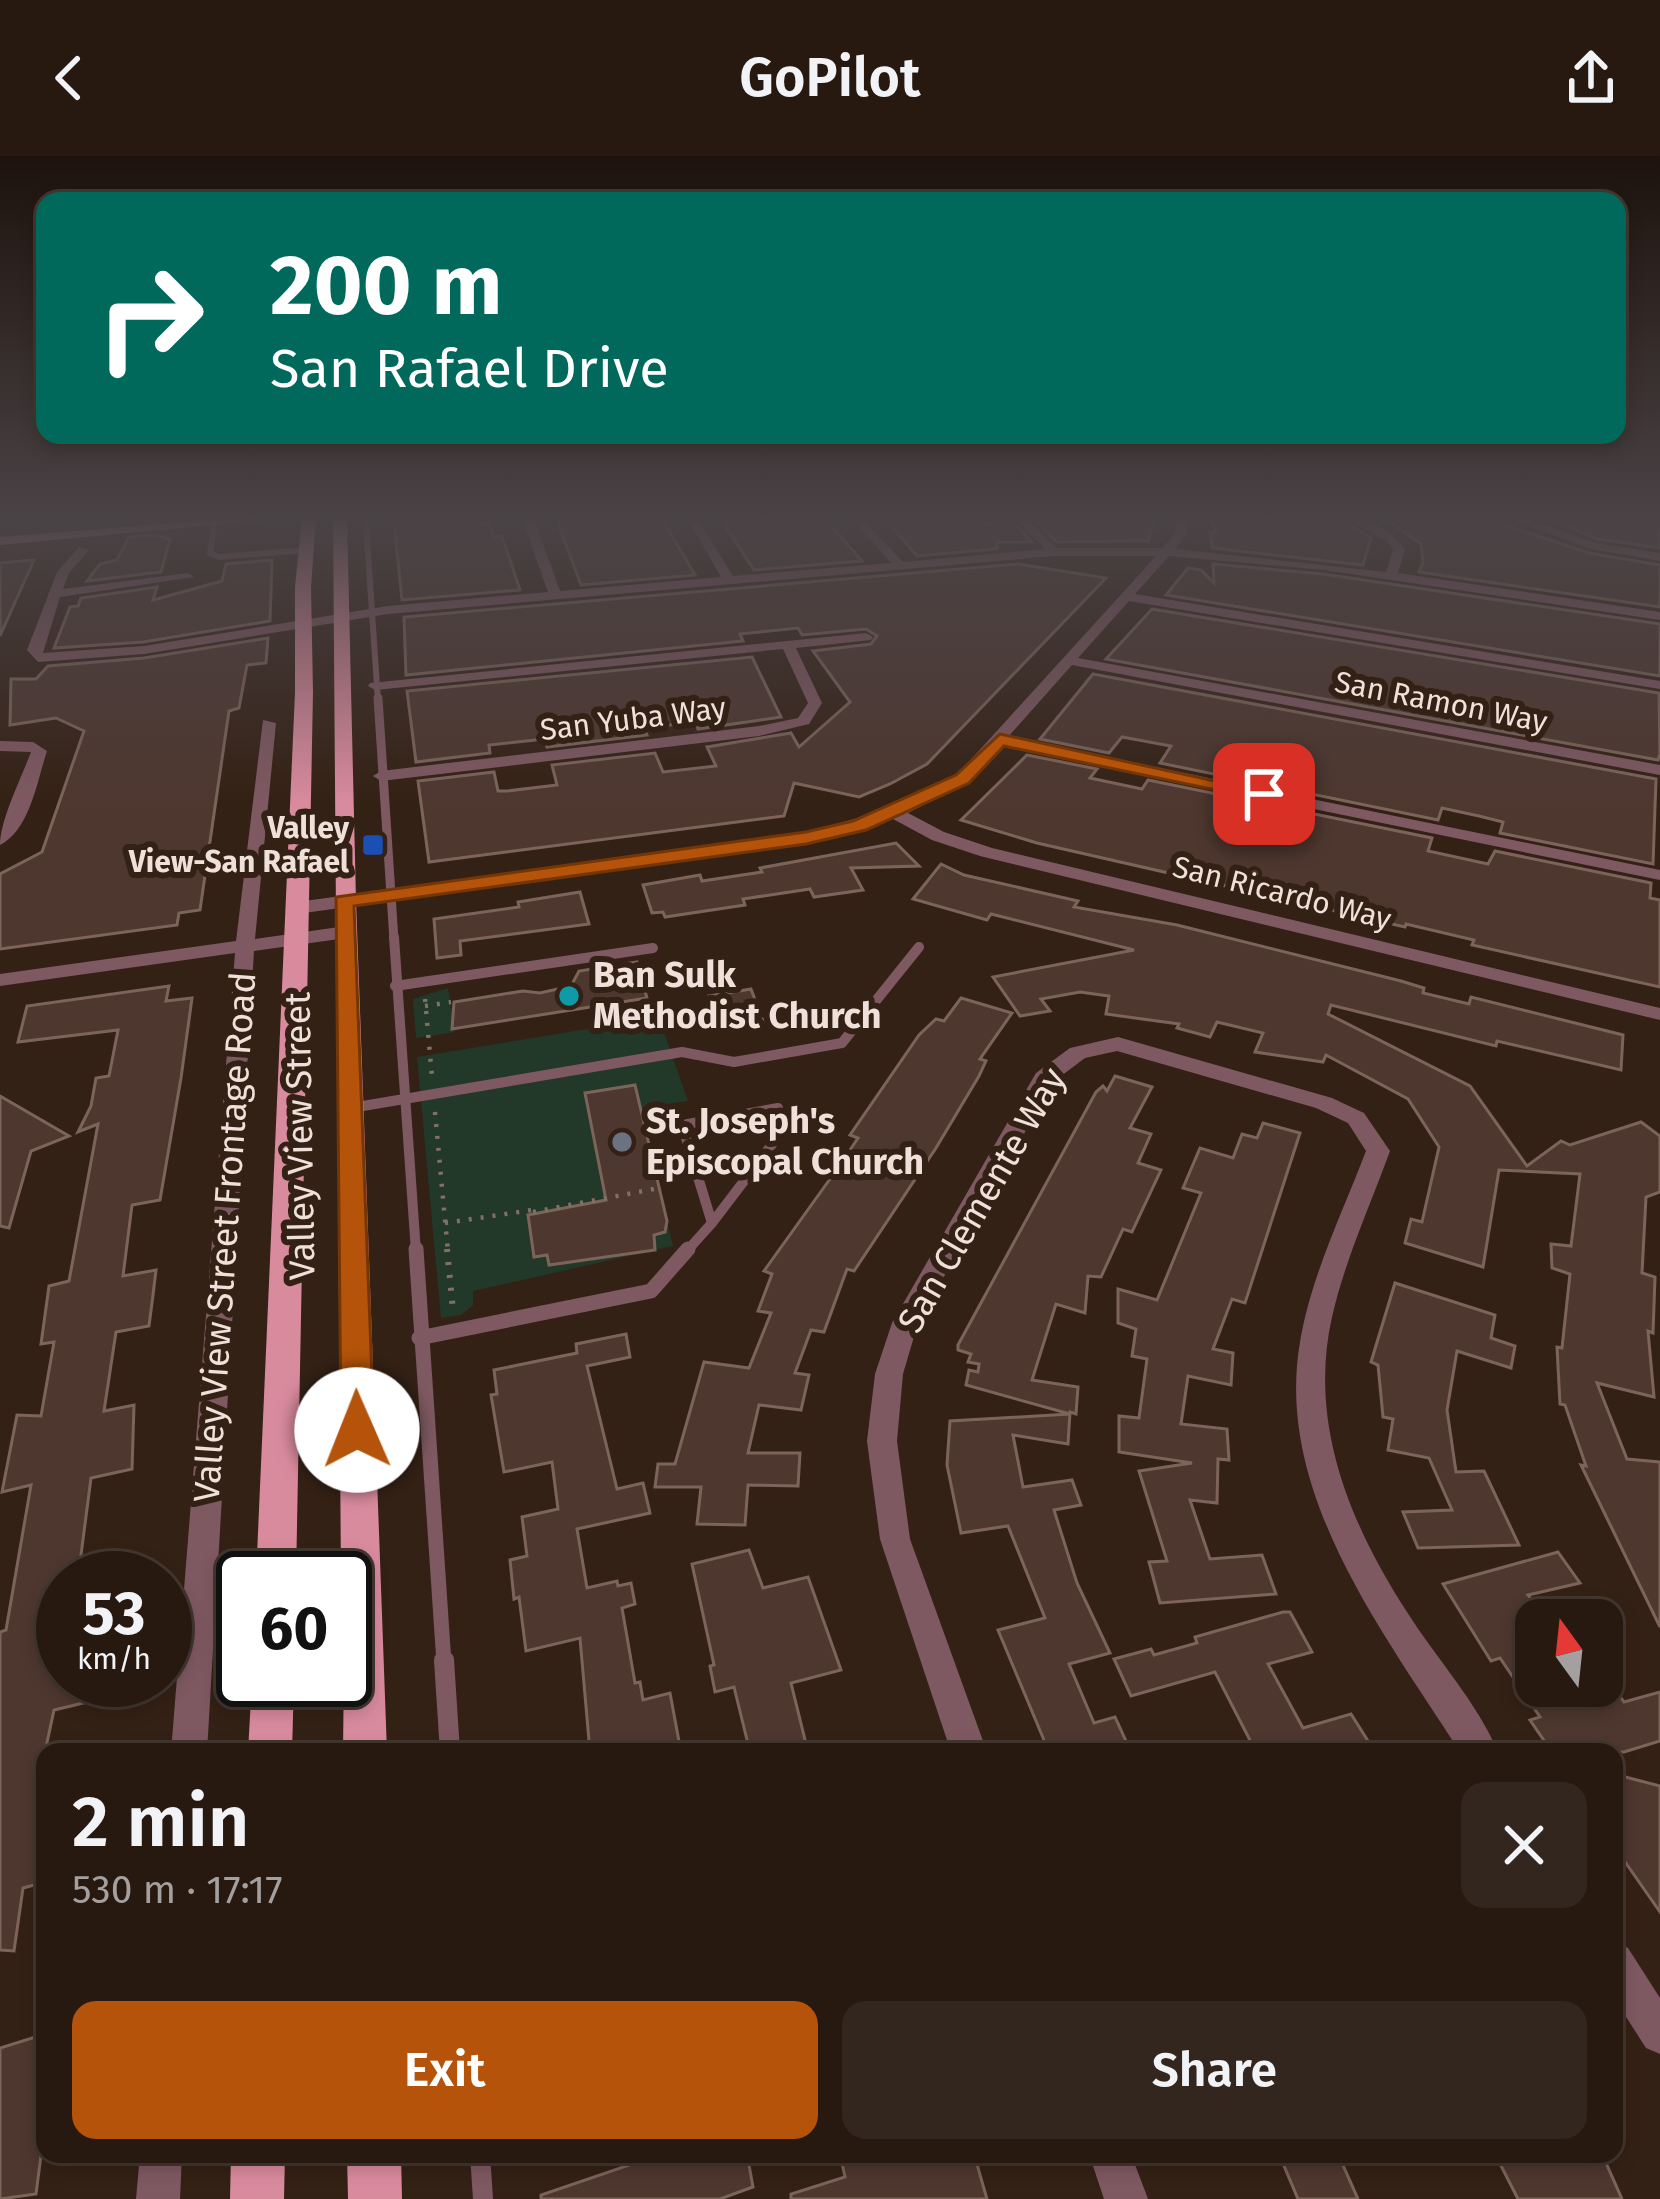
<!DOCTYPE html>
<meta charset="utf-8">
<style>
body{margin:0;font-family:"Fira Sans",sans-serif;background:#33261e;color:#f1f3f6;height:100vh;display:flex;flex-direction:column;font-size:45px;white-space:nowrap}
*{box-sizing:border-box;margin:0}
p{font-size:39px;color:#a4a09f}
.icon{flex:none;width:66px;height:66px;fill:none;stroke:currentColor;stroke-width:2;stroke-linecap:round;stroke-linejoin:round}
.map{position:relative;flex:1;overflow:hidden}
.details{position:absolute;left:36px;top:1587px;width:1587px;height:420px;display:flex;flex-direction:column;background:#271910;border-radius:24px;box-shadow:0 6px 18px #0003,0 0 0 3px #433830}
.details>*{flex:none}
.guide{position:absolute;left:36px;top:36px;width:1590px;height:252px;border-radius:24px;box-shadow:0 6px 18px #0003,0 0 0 3px #433830;background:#00695c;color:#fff;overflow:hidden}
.needle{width:78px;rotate:345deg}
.tools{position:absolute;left:1515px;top:1443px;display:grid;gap:24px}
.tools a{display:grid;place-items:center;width:108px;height:108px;border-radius:24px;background:#271910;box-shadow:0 6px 18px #0003,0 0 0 3px #433830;font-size:60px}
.speed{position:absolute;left:36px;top:1395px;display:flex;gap:24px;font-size:60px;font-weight:700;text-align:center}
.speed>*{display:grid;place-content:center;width:156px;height:156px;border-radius:50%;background:#271910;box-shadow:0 6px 18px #0003,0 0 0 3px #433830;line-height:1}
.speed small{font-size:30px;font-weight:400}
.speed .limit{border:6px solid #111;border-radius:18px;background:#fff;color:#111}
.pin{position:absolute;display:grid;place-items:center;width:102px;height:102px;color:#fff;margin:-51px;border-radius:24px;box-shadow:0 6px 18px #0006}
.me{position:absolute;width:132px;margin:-66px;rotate:359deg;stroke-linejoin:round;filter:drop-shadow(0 0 9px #0008)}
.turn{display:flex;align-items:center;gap:42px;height:252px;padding:0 36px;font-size:54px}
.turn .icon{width:156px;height:156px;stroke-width:2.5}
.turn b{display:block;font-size:84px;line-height:102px}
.round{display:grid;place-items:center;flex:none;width:126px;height:126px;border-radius:24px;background:#33261e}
.head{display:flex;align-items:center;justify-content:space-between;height:204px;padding:0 36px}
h1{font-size:72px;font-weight:600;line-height:90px}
.cta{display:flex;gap:24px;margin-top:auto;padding:24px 36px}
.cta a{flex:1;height:138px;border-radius:24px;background:#b45309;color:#fff;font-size:48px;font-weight:600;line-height:138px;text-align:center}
.cta a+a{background:#33261e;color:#f1f3f6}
header{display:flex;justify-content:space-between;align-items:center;height:156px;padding:0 36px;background:#271910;font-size:54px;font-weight:600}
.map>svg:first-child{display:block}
</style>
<header><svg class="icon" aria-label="back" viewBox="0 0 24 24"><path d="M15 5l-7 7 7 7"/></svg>GoPilot<svg class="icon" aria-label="share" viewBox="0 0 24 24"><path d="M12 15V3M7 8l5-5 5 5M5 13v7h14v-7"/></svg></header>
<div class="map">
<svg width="1660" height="2043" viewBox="0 0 1660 2043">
<rect width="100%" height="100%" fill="#342115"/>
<!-- green -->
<g fill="#223829">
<path d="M448 832 455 876 416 882 413 843Z"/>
<path d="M617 868 664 876 688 945 640 952 673 1090 473 1135V1149L461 1159 441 1162 417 901Z"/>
</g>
<!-- building -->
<g fill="#4e372f" stroke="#7d645b" stroke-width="3">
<path d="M399 362H476L478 368 490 367 493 381 502 380 520 434 402 444 394 367Z"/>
<path d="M576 362H648L651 367 664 366 695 419 581 429 558 367Z"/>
<path d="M733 362 827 365 862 405 754 414 723 367 736 366Z"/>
<path d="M969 362 978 369 1012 365 1032 386H997V393L917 400 886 364Z"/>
<path d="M1155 362 1148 385H1124L1057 386 1034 363Z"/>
<path d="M1209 362 1322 363 1330 368 1345 366 1371 382 1363 409 1212 392 1210 376 1217 377Z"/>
<path d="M1385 362H1484L1589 397 1660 409V451L1419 416 1423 406 1421 388Z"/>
<path d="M1548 362H1660V392L1597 383Z"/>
<path d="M155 379 170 383 161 416 87 425 100 408 117 404 129 381Z"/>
<path d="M34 404 0 480V407Z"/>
<path d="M272 404 270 465 143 486 54 492 70 451 78 450 81 442 157 431 153 444 222 425 226 408Z"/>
<path d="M1018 408 1106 422 927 608 890 628 859 641 794 627 784 660 429 706 418 625 494 616 498 635H507L557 629 552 609 655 597 663 616 716 610 707 591 791 577 799 591 850 546 813 495 871 488 877 480 866 473 802 479 798 472 740 478 743 485 406 519 404 461Z"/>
<path d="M1213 408 1323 418 1660 468V520L1166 439 1188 412 1201 414 1214 427Z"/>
<path d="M1152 453 1659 537 1660 598 1658 604 1106 503Z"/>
<path d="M268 482 266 507 247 509 239 552 229 555 200 754 179 757 177 769 0 793V718L42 696 84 575 56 562 10 569 11 523H36L48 510 144 502Z"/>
<path d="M752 501 781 561 698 573 695 566 644 572 647 579 547 591 545 583 489 589 490 597 416 606 407 535Z"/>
<path d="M1093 518 1656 623 1653 708 1500 677 1503 666 1479 660 1442 652 1438 664 1160 607 1171 590 1122 581 1109 597 1040 583Z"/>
<path d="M1027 599 1097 613 1090 622 1142 633 1148 624 1432 682 1428 695 1488 708 1495 695 1651 727 1650 742 1660 744V831L1472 789 1474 784 1406 768 1405 771 1037 687 961 664Z"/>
<path d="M896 687 919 710 851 712 863 734 814 741 810 733 743 743 745 749 665 761 663 756 652 757 643 729 700 719 702 725 762 716 760 712Z"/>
<path d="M941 708 964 719 1078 745 1074 751 1177 769 1401 825 1424 832 1423 837 1469 848 1471 841 1623 879 1621 914 1497 885 1496 890 1331 849 1328 858 1470 930 1527 1010 1561 985 1570 989 1641 966 1660 980V1036L1646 1041 1642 1117 1655 1121 1653 1177 1648 1175 1654 1241 1597 1227 1627 1303 1660 1306V1471L1581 1309 1586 1310 1565 1249 1560 1248 1557 1191 1562 1192 1570 1118 1552 1112 1551 1088 1571 1090 1580 1018 1499 1014 1483 1111 1405 1087 1411 1063 1422 1066 1439 991 1408 943 1326 899 1323 906 1255 896 1263 877 1217 866 1210 881 1177 872 1179 868 1106 858 1109 840 1080 836 1041 843 1050 855 1020 860 993 821 1134 794 991 758 987 764 913 743Z"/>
<path d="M580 736 589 768 460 785 461 799 437 802 434 763 519 751 518 746Z"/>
<path d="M637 806 647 842 452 873 454 846 523 835 540 837 571 830 579 815Z"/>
<path d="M169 830 166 845 192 842 181 922 160 1044 132 1049 123 1120 156 1114 153 1139 149 1170 116 1176 104 1255 134 1249 132 1313 91 1322 78 1422H63V1524H99L96 1544 54 1554 45 1596V1726L23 1732 14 1795 0 1794V1476L6 1474 31 1329 2 1336 17 1259 41 1260 54 1186 41 1188 49 1130 69 1125 98 968 78 976 91 950 96 922 109 920 118 874 18 886 27 850Z"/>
<path d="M751 833 763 865 720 872 709 840Z"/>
<path d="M961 842 1012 857 980 903 986 905 979 920 936 992 854 1115 847 1113 824 1176 811 1174 795 1217 809 1219 801 1254 759 1249 748 1297H800L798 1330 748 1329 745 1369 697 1368 701 1331H655L658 1308H675L704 1206 749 1212 771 1157 758 1155 772 1118 764 1115 840 1009 858 982 850 979 919 879 936 863 944 865Z"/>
<path d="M1115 920 1152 931 1130 972 1151 978 1138 1007 1161 1014 1132 1076 1123 1073 1101 1121 1088 1120 1085 1157 1056 1148 1032 1224 1078 1231 1076 1258 1070 1256 1068 1288 1013 1279 1023 1331 1072 1324 1081 1349 1054 1354 1077 1427 1110 1497 1069 1508 1094 1567 1115 1561 1131 1596H1049L998 1474 1045 1462 1008 1370 961 1377 947 1309 950 1265 1070 1258 966 1229 969 1214 978 1216 979 1208 968 1206 971 1198 958 1194V1189L1096 936 1103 930 1107 935Z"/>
<path d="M635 929 667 1065 665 1076 654 1079 655 1094 549 1109 547 1099 534 1101 528 1059 606 1044 585 937Z"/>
<path d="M0 940 69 980 31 995 9 1072 0 1070Z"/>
<path d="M1263 967 1300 977 1245 1147 1232 1143 1213 1193 1233 1197 1231 1229 1188 1220 1181 1268 1227 1273 1229 1304 1218 1303 1217 1347 1190 1344 1210 1403 1262 1399 1276 1438 1160 1447 1149 1406 1167 1405 1139 1315 1192 1307 1119 1296V1260L1139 1262 1147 1203 1132 1200 1136 1173 1118 1167V1133L1157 1144 1201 1037 1183 1032 1200 992 1233 1002 1242 978 1257 982Z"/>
<path d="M1395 1127 1495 1159 1491 1182 1515 1190 1511 1212 1457 1195 1447 1254 1456 1316 1484 1315 1519 1389 1418 1392 1403 1356 1452 1354 1429 1302 1388 1294 1393 1263 1383 1261 1378 1209 1371 1206Z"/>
<path d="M626 1178 630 1201 587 1210 617 1333 643 1327 650 1357 577 1373 587 1432 617 1425 618 1430 631 1427 635 1448 622 1452 635 1527 640 1526 643 1544 670 1537 681 1596H590L580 1482 526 1495 519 1441 514 1443 510 1404 527 1400 522 1361 558 1353 552 1306 504 1316 491 1239 497 1238 494 1214 577 1197 576 1188Z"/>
<path d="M749 1394 763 1432 808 1421 841 1514 791 1527 808 1596H750L734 1531 715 1536 710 1510 714 1509 692 1408Z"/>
<path d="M1558 1396 1580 1427 1528 1439 1536 1450V1530H1594L1602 1540V1516L1624 1546 1660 1536V1585L1624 1596H1552L1530 1564 1540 1561 1500 1502 1491 1505 1443 1428Z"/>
<path d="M1283 1456H1290L1312 1496 1268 1508 1303 1572 1351 1558 1375 1596H1256L1215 1516 1131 1540 1114 1503 1151 1493 1154 1499 1197 1487 1195 1481Z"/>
<path d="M1614 1618 1660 1630V1756L1614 1690Z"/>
<path d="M45 1878V1969L36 2038 0 2043V1892Z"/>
<path d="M650 1998H747L753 2031 720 2043H541V2039L650 2002Z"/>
<path d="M840 1998H974L987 2043H791V2038L845 2021Z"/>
<path d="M1279 1998H1338L1358 2043H1298Z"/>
<path d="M1495 1998H1602L1622 2043H1518Z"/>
</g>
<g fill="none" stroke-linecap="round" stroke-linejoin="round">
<!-- path-far1 -->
<g stroke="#817067" stroke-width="4.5" stroke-dasharray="3 9" stroke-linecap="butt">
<path d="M425 843 432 921"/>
<path d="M425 850 451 846"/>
<path d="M435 956 448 1096"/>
<path d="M533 1056 659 1032"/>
<path d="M445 1067 532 1054"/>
</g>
<!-- path -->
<path stroke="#817067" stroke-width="6" stroke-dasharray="3 10" stroke-linecap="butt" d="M447 1093 453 1154"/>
<!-- service-far4 -->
<g stroke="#7f5962" stroke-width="6">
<path d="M215 367 210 397 219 401 307 394"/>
<path d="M366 367 378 545"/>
</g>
<!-- service-far3 -->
<path stroke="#7f5962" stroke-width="9" d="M378 542 394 784"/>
<!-- service-far2 -->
<g stroke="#7f5962" stroke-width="10">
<path d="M394 781 416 1096"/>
<path d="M395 830 653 792"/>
<path d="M351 952 682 896 734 906 842 887 919 791"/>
<path d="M778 952 786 970 712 1067 682 969Z"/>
<path d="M686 1096 712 1067"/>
</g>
<!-- service-far1 -->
<g stroke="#7f5962" stroke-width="15">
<path d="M416 1093 444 1507"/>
<path d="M419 1182 651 1135 688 1093"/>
</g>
<!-- service -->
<g stroke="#7f5962" stroke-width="20">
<path d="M444 1504 450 1596"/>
<path d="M480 1998 483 2043"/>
</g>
<!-- minor -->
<g fill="#7f5962" fill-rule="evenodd">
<path d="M522 362H534L560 435 721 421 687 362H697L733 420 891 407 851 362H862L903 406 1045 393 1015 362H1026L1057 392H1162L1175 378 1177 362H1187V379L1175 393 1386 416 1393 394 1388 386 1347 362C1369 361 1394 376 1405 394L1398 417 1660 456V464L1324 414 1169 400 1135 438 1660 525V533L1129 445 1078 502 1660 609V619L1072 509 1008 581 1660 714V724L1001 589 968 626 908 657 944 676 992 692 1660 852V864L980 700 932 684 893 663 806 687 297 758 288 752 297 746 805 677 889 653 956 620 1156 400H1054L388 458 144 498 38 506 27 494 57 416 79 391 89 394 69 417 63 433 188 417 194 421 60 441 43 497 144 490 388 450 548 436Z"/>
<path d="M1509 362H1525L1596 387 1660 397V405L1590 393Z"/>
<path d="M866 477 873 481 871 484 796 492 822 547 809 568 759 580 381 625 373 620 381 615 759 570 798 562 808 547 783 493 375 534 368 530 370 527Z"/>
<path d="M263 564 276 567 255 783 346 770 356 776 346 782 254 795 207 1596H171L235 797 0 830V818L236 785Z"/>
<path d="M0 585 33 586 47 595C37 625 30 674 0 689 0 664 21 623 31 596L0 595Z"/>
<path d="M1118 881 1332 942 1364 957 1390 995C1370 1050 1345 1104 1332 1161 1308 1267 1350 1368 1407 1456 1436 1502 1477 1546 1498 1596H1460C1384 1477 1274 1337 1300 1186 1311 1120 1342 1058 1366 995L1348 967 1316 952 1117 895 1085 902 1053 926 918 1167 903 1218 897 1285 910 1383 987 1596H951L880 1383 867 1285 875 1218 892 1167 1036 917 1070 892Z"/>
<path d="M1614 1786 1628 1792 1660 1842V1898L1646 1892 1614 1842Z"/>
<path d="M140 1998H182L180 2043H136Z"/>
<path d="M1089 1998H1131L1148 2043H1104Z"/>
</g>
<!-- primary -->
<g fill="#d98b9e" fill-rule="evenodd">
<path d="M234 362H288L0 389V381Z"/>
<path d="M302 362H316L311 431 313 536 296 1422H256L295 536V431Z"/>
<path d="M333 362H347L356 745 387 1596H343L345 1422H341Z"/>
<path d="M252 1524H294L292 1596H248Z"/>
<path d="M231 1998H285L284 2043H230Z"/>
<path d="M347 1998H401L402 2043H348Z"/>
</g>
</g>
<!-- sky -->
<linearGradient id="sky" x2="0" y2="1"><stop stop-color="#1d120c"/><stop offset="0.56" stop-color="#4a4346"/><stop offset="1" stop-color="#4a4346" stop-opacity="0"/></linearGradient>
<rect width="1660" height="648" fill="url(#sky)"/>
<!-- route -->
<path fill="#b45309" stroke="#753606" stroke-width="3" d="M1000 578 1274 638 1264 644 1004 590 969 627 866 674 806 688 354 750 374 1274 369 1284 357 1288 346 1284 341 1274 336 741 806 676 853 665 956 619Z"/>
<!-- markers -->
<rect fill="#1a4fb4" stroke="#342115" stroke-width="4.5" x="361" y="677" width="24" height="24" rx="6"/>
<circle fill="#0f9aa8" stroke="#342115" stroke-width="4.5" cx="569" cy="840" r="12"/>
<circle fill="#6b7280" stroke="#342115" stroke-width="4.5" cx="622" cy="986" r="12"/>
<g text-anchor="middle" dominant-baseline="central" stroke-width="12" stroke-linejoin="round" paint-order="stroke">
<!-- far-street labels -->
<g font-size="30" fill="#efe1da" stroke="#342115">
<text transform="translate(1441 546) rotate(11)">San Ramon Way</text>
<text transform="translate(633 563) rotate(-7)">San Yuba Way</text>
<text transform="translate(1282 737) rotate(14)">San Ricardo Way</text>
</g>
<!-- far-poi labels -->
<g font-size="30" font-weight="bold" fill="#efe1da" stroke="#342115" text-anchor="end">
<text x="349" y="672">Valley<tspan x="349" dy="34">View-San Rafael</tspan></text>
</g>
<!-- poi labels -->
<g font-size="36" font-weight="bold" fill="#efe1da" stroke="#342115" text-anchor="start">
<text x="593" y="819">Ban Sulk<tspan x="593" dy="41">Methodist Church</tspan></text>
<text x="646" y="965">St. Joseph's<tspan x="646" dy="41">Episcopal Church</tspan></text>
</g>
<!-- street labels -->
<g font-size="36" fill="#efe1da" stroke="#342115">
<text transform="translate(300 980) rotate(-91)">Valley View Street</text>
<text transform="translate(982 1044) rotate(-60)">San Clemente Way</text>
<text transform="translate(225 1081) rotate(-86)">Valley View Street Frontage Road</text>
</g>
</g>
</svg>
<div class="tools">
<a><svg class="needle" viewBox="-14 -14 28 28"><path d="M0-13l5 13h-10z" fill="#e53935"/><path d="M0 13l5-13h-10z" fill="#a4a09f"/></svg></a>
</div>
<div class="speed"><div>53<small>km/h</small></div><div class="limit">60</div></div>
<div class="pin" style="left:1264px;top:638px;background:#d93025"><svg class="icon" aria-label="arrive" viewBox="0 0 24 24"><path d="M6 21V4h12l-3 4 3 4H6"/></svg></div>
<svg class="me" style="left:357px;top:1274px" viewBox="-20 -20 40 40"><circle r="19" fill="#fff"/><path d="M0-13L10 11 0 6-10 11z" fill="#b45309"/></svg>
<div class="guide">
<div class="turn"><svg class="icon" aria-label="right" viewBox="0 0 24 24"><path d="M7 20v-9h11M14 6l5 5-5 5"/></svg><div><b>200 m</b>San Rafael Drive</div></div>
</div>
<section class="details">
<div class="head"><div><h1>2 min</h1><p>530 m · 17:17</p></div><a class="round"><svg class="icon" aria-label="close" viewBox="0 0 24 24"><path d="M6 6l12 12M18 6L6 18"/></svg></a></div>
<div class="cta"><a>Exit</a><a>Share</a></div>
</section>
</div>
